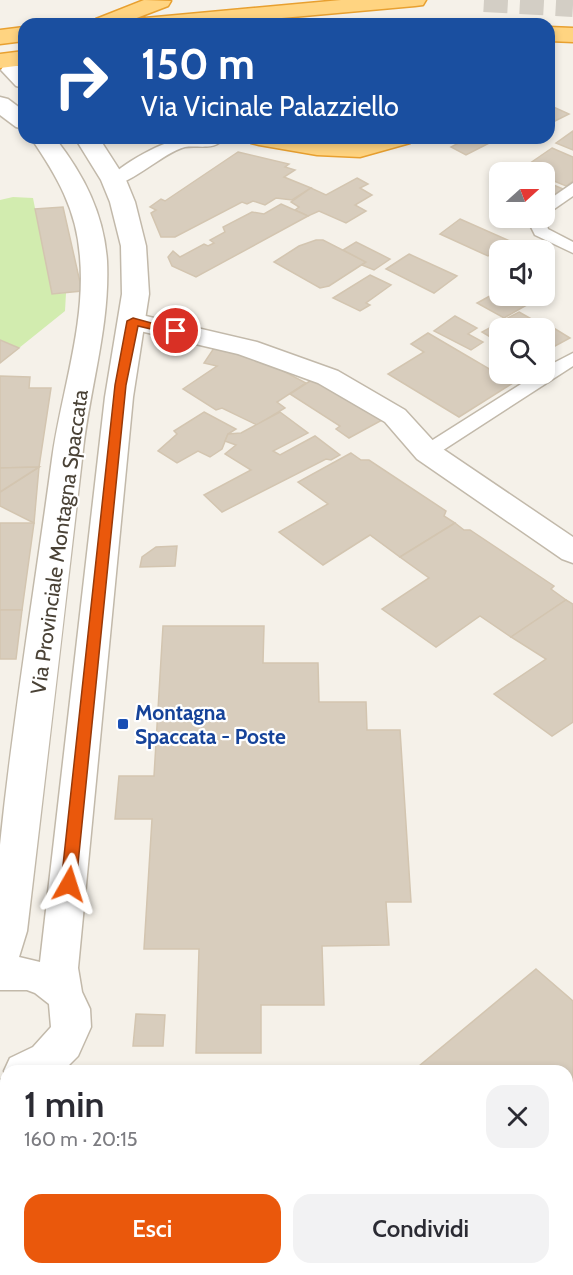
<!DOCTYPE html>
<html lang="it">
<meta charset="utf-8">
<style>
body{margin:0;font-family:Cabin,sans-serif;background:#f2f2f3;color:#2b2b33;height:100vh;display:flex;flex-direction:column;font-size:22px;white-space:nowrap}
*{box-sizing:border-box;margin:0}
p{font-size:20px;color:#7c7c81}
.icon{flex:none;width:33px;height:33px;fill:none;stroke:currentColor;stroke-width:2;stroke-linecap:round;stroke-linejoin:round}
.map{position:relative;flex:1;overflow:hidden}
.sheet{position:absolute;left:0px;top:1065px;width:573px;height:210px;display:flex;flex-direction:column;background:#fff;border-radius:18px 18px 0 0;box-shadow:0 3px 9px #0003}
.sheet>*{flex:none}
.hud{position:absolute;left:18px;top:18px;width:537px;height:126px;border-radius:18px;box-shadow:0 3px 9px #0003;background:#1a4fa0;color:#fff;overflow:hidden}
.needle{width:39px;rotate:69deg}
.controls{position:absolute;left:489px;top:162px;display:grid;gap:12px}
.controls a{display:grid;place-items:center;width:66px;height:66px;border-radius:12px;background:#fff;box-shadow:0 3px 9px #0003;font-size:30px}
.pin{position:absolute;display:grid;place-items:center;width:51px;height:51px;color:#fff;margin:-26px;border:3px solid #fff;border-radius:50%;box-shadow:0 2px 6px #0007}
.me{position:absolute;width:66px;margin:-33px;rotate:6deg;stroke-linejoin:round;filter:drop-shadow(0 0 4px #0008)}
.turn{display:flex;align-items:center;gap:21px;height:126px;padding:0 24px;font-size:27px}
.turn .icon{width:78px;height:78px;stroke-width:2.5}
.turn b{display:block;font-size:42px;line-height:51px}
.round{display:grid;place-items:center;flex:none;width:63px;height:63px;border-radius:18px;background:#f2f2f3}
.head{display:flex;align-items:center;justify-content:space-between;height:102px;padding:0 24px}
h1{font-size:36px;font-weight:600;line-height:45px}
.cta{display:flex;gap:12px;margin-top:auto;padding:12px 24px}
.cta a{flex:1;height:69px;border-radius:18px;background:#ea580c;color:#fff;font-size:24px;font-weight:600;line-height:69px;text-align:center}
.cta a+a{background:#f2f2f3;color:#2b2b33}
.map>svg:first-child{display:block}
</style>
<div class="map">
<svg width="573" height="1275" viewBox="0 0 573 1275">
<rect width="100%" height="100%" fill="#f5f1e9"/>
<!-- green -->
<path fill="#d2ecaf" d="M13 197 33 198 52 294 66 293 65 311 19 348 0 340V200Z"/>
<!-- building -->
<g fill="#d8cdbd" stroke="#d3c5b0" stroke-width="1.5">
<path d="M549 105 569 114 549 124Z"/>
<path d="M573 131V150L556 143Z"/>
<path d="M468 138H499L466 155 451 147Z"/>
<path d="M552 148 573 157V181L566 186 544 177V172H534L523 168Z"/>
<path d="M238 152 289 164 285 167 295 170 284 177 311 188 292 200 276 198 265 205 253 201 247 204 242 202 175 237H161L151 213 156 210 150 207 161 199 165 201Z"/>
<path d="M357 178 368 184 360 188 372 195 355 205 366 211 346 223 319 211 308 216 295 210 299 207 291 202 311 188 326 195Z"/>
<path d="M544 181 563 189 544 203Z"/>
<path d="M281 204 308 216 196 277 172 266 168 257 173 251 180 257 204 244 208 246 214 243 210 240 225 232 223 227 252 212 264 214Z"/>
<path d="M63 207 82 291 52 294 35 209Z"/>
<path d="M460 219 510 241 488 256 440 234Z"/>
<path d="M316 240H323L366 262 329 286 320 288 274 262 299 246Z"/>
<path d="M356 242 390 259 374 270 362 265 366 262 343 250Z"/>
<path d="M409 254 457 276 434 293 386 269Z"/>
<path d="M370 275 391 285 366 303 370 305 360 311 333 298Z"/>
<path d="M499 291 500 296H507L525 306 504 318 477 303Z"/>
<path d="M519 312 549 329 552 327 570 338 544 352V328H500V343L482 332Z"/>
<path d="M455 316 477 328 468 334 483 342 471 350 434 331Z"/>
<path d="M428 333 513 383 459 417 388 374 424 352 411 344Z"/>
<path d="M0 340 19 348 0 363Z"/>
<path d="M214 348 251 354 306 383 277 402 285 408 257 425 222 408 216 410 183 389 217 366 204 363Z"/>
<path d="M0 376 30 377 29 388H51L39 467 0 468Z"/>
<path d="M313 379 384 419 349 438 336 429 340 426 290 394Z"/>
<path d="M204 412 236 429 228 434 222 449 210 457 198 451 177 463 158 451 177 434 174 431Z"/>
<path d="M280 412 308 433 273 451 280 455 315 436 340 455 331 460 326 459 222 512 204 495 251 470 225 454 236 445 225 441 228 434 241 433Z"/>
<path d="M351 453 361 460H369L446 511 444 516 455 523 400 557 370 535 323 565 279 532 328 504 298 482Z"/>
<path d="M39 467 34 523 0 506V492Z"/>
<path d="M39 467 0 492V468Z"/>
<path d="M0 523H34L22 610H0Z"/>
<path d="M455 523 464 530H470L554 586 551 589 566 600 511 637 480 616 436 647 382 609 429 578 400 557Z"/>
<path d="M177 546 175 566 140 567 142 557 156 547Z"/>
<path d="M566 600 573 604V722L552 736 494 694 546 659 511 637Z"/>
<path d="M0 610H22L16 659H0Z"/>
<path d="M163 626H264L263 663H318L319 702H366L367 730H400L411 902H386L389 945 322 946 324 1005H261V1053H196L199 949H144L152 819H115L119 776H154Z"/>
<path d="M536 969 573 1001V1102L567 1107V1071H413Z"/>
<path d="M136 1014 165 1015 163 1046H133Z"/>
<path d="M573 1215V1275H512L506 1269H567V1219Z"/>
<path d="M19 1269H118L117 1275H18Z"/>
<path d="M329 1269H382L375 1275H335Z"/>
</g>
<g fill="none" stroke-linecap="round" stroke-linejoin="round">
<!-- trunk-tunnel -->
<path stroke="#d3cec5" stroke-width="24" stroke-dasharray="24 12" stroke-linecap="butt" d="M484 0 573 5"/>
<defs>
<g id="service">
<path d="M187 138H219L221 141C213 150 196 145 185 147 163 152 127 189 109 184L107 181C120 164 166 139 187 138Z"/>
<path d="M573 183V196L544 216V203Z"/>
<path d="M544 217 548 229 573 242V253L535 235 527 219Z"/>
<path d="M573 353V366L434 456H420L418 452 420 448 537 374H544V368Z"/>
<path d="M573 1138V1166L567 1168V1140Z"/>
<path d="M423 1269H455L453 1275H421Z"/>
</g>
<g id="minor">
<path d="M133 313 257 342 338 371 405 410 437 445 573 537V563L562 559 417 459 385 422 318 383 238 354 123 327 119 321 123 315Z"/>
<path d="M182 1269H230L232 1275H184Z"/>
</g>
<g id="tertiary">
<path d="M12 63 24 69V88L16 86 1 70 4 65Z"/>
<path d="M0 97 8 99 24 111V129L16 127 0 115Z"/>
<path d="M31 138H55C84 175 104 214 107 261 110 325 90 387 83 450 65 610 46 770 27 931L19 957 40 962 105 397 122 294 121 246 110 202 101 180 75 138H99L126 180 135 202 146 246 149 294 133 397 78 968 82 992 90 1009 91 1027 78 1056 63 1071H6V1076L4 1071 10 1058 33 1047 51 1027 49 1004 35 993 27 990H0C0 943 0 893 0 845 13 716 35 587 52 459 61 393 86 325 80 257 77 210 57 176 31 138Z"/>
<path d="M6 1078V1119L0 1121V1080Z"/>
</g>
<g id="trunk">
<path d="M144 0 171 1 168 6 134 19 341 0H426L423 5 415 6 216 24H131L134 19 123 24H93L96 19Z"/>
<path d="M24 27V41L0 44V30Z"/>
<path d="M549 27 573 28V42L549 41Z"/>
<path d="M24 51V65L0 68V54Z"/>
<path d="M247 138H301L359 143 376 138H414L410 143 360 157 317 155 259 145 251 143Z"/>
</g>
</defs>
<!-- service casing -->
<use href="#service" stroke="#c2b9aa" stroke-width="3"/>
<!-- minor casing -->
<use href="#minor" stroke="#c2b9aa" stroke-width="3"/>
<!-- tertiary casing -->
<use href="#tertiary" stroke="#c2b9aa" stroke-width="3"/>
<!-- trunk casing -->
<use href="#trunk" stroke="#e8a030" stroke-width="3"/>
<!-- service -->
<use href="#service" fill="#fff" fill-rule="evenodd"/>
<!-- minor -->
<use href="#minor" fill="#fff" fill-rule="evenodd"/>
<!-- tertiary -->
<use href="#tertiary" fill="#fff" fill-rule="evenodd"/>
<!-- trunk -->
<use href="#trunk" fill="#ffd481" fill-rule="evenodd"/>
</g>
<!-- route -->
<path fill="#ea580c" stroke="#983908" stroke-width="1.5" d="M133 318 181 331 176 335 138 326 126 385 76 884 69 890 61 884 115 385 127 321Z"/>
<!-- markers -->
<rect fill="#1a4fb4" stroke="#fff" stroke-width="2" x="117" y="718" width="12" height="12" rx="3"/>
<g text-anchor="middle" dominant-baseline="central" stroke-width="4.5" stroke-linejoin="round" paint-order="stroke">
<!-- street labels -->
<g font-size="21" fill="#4a4236" stroke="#fff">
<text transform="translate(59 542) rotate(-82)">Via Provinciale Montagna Spaccata</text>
</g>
<!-- transit labels -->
<g font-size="21" font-weight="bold" fill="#164399" stroke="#fff" text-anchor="start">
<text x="135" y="712">Montagna<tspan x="135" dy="24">Spaccata - Poste</tspan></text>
</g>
</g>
</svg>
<div class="controls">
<a><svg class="needle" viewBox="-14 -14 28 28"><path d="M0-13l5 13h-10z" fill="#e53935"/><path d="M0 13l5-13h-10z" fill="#7c7c81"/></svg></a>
<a><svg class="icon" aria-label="sound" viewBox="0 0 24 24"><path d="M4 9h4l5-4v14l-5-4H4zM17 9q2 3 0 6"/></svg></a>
<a><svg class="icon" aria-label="search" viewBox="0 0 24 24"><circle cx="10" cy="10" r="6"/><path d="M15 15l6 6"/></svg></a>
</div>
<div class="pin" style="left:176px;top:331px;background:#d93025"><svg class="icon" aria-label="arrive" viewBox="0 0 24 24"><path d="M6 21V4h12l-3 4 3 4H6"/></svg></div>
<svg class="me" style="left:69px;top:884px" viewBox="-20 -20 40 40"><path d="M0-17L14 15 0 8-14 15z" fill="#ea580c" stroke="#fff" stroke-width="4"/></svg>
<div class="hud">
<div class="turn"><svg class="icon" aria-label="right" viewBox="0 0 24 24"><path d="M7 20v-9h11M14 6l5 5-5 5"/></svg><div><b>150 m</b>Via Vicinale Palazziello</div></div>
</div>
<section class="sheet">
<div class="head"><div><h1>1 min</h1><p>160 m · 20:15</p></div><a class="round"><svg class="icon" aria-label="close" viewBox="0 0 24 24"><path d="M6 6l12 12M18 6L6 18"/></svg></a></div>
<div class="cta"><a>Esci</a><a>Condividi</a></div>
</section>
</div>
